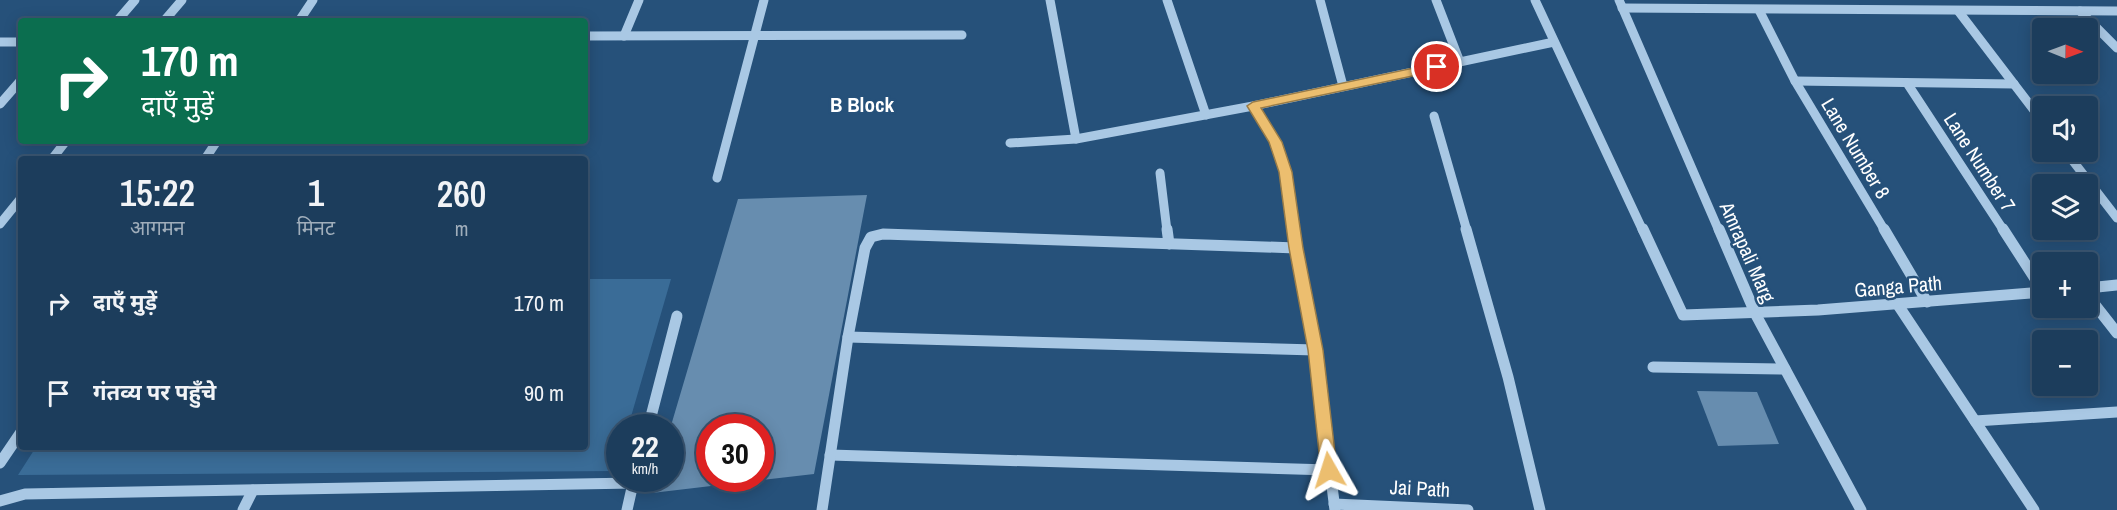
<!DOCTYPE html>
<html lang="hi">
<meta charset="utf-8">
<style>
body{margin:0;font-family:"Archivo Narrow","Noto Sans Devanagari",sans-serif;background:#254462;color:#f1f3f6;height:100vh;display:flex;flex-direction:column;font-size:22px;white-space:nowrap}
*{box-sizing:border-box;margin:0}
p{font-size:20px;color:#a0aebb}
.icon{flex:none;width:33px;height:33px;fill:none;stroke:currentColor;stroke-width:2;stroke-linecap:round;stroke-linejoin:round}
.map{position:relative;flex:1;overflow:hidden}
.details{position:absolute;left:18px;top:156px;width:570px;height:294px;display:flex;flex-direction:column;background:#1c3d5c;border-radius:6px;box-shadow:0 3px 15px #0003,0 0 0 2px #3a5672}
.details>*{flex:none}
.banner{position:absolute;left:18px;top:18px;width:570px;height:126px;border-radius:6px;box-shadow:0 3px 15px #0003,0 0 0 2px #3a5672;background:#0b6e4f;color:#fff;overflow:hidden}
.needle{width:39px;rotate:91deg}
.buttons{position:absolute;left:2032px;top:18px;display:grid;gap:12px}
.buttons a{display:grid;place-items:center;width:66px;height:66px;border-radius:6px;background:#1c3d5c;box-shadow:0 3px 15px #0003,0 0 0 2px #3a5672;font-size:30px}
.speed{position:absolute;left:606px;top:414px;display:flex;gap:12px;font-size:30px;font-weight:700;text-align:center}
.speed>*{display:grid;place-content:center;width:78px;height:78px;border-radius:50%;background:#1c3d5c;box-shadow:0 3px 15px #0003,0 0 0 2px #3a5672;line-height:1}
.speed small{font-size:15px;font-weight:400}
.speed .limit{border:9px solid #d22;background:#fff;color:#111}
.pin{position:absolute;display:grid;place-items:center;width:51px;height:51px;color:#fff;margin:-26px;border:3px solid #fff;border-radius:50%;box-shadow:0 2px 6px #0007}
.me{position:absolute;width:66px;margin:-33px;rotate:354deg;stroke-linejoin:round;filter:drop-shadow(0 0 4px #0008)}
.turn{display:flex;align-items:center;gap:21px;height:126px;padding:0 24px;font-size:27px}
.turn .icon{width:78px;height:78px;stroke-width:2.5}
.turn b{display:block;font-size:42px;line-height:51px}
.eta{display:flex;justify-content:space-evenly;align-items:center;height:102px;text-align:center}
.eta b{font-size:36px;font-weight:600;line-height:42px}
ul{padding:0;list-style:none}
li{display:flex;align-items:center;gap:18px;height:90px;padding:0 24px}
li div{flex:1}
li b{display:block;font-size:22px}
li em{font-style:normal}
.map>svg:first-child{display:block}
</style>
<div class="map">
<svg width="2117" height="510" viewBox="0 0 2117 510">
<rect width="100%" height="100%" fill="#26517a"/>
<!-- green -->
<path fill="#3a6c97" d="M585 279H671L628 427 620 428 619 457 615 471 18 475 36 447H585Z"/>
<!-- building -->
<g fill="#678daf" fill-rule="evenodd">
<path d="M867 195 814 474 652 493 656 478H670V429L738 199ZM710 428H760V478H710Z"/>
<path d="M1697 391 1757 392 1779 444 1718 446Z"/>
</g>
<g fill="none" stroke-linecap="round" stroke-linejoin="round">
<!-- minor-far1 -->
<g stroke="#a9c8e4" stroke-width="9">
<path d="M1050 0 1076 139 1253 106 1554 42"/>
<path d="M1167 0 1206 115"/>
<path d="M1320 0 1343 86"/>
<path d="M1436 0 1460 62"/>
<path d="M1535 0 1643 231"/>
<path d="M1619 0 1719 231"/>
<path d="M1622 8 2117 11"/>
<path d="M1759 10 1795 81 1885 231"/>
<path d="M2080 11 2117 48"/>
<path d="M1959 12 2043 122"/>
<path d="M117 21 135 0"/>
<path d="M164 21 182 0"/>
<path d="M299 21 313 0"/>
<path d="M585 36 962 35"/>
<path d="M624 36 639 0"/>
<path d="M0 42H21"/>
<path d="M1795 81 2014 84"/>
<path d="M1907 83 2004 231"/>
<path d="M0 104 21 80"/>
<path d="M1253 106 1275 142 1285 172 1294 231"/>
<path d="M1434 116 1467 231"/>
<path d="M1010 143 1076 139"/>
<path d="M2066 152 2117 218"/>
<path d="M52 159 66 141"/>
<path d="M205 159 217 141"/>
<path d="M1160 173 1167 231"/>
<path d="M717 178 764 0"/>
<path d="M0 224 21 198"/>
</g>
<!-- minor -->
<g stroke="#a9c8e4" stroke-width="11">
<path d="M1167 229 1169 244"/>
<path d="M1293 229 1315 350 1335 510"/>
<path d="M1466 229 1508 377 1540 510"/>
<path d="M1643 229 1683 315 1818 310 2043 292"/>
<path d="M1719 229 1756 315 1861 510"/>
<path d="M1884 229 1927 302"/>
<path d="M2003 229 2043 291"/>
<path d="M2088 288 2117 285"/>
<path d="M2088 296 2117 333"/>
<path d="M1898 305 2034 510"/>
<path d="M848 337 1315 350"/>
<path d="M1653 367 1785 369"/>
<path d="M1975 421 2117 412"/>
<path d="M648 428 677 316"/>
<path d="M830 455 1329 470"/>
<path d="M0 463 21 432"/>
<path d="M0 501 25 494 633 483"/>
<path d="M1334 504 1468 510"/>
<path d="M243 510 253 490"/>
<path d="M627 510 634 479"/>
<path d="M822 510 848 337 865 248 871 237 883 234 1296 248"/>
</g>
</g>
<!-- route -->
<path fill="#ecbe6f" stroke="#997c48" stroke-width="1.5" d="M1437 63 1443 67 1441 70 1261 108 1282 142 1292 172 1303 248 1323 350 1337 470 1335 475 1329 477 1323 475 1321 470 1308 350 1289 248 1279 172 1269 142 1247 106 1253 102Z"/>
<g text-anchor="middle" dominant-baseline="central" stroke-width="5" stroke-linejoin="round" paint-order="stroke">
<!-- street labels -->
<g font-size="20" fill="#fff" stroke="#26517a">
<text transform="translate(1856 148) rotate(59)">Lane Number 8</text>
<text transform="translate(1980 162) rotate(57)">Lane Number 7</text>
<text transform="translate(1748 252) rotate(66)">Amrapali Marg</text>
<text transform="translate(1898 286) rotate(-5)">Ganga Path</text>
<text transform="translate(1420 488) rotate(3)">Jai Path</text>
</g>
<!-- neighbourhood labels -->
<g font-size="21" font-weight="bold" fill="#fff" stroke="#26517a">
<text x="862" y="104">B Block</text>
</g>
</g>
</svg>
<div class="buttons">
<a><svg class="needle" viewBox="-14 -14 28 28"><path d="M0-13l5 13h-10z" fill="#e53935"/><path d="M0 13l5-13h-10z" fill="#a0aebb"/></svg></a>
<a><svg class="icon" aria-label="sound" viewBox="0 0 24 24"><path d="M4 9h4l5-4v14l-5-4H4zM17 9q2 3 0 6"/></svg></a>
<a><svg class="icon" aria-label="layers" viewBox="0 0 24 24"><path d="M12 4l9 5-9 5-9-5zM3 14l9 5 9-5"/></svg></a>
<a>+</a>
<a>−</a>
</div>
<div class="speed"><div>22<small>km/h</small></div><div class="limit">30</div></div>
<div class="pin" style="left:1437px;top:67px;background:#d93025"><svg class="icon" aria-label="arrive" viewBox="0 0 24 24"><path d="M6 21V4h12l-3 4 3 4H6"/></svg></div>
<svg class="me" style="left:1329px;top:470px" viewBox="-20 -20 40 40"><path d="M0-17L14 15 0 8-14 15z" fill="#ecbe6f" stroke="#fff" stroke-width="4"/></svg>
<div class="banner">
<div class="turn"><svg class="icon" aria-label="right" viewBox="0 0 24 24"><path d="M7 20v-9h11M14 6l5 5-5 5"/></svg><div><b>170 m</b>दाएँ मुड़ें</div></div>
</div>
<section class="details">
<div class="eta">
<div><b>15:22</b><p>आगमन</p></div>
<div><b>1</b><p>मिनट</p></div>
<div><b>260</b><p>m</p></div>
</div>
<ul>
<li><svg class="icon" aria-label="right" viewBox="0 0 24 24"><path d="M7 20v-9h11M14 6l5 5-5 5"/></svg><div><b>दाएँ मुड़ें</b></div><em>170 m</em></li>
<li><svg class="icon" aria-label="arrive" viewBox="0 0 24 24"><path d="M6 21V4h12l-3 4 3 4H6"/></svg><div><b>गंतव्य पर पहुँचे</b></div><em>90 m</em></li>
</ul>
</section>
</div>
